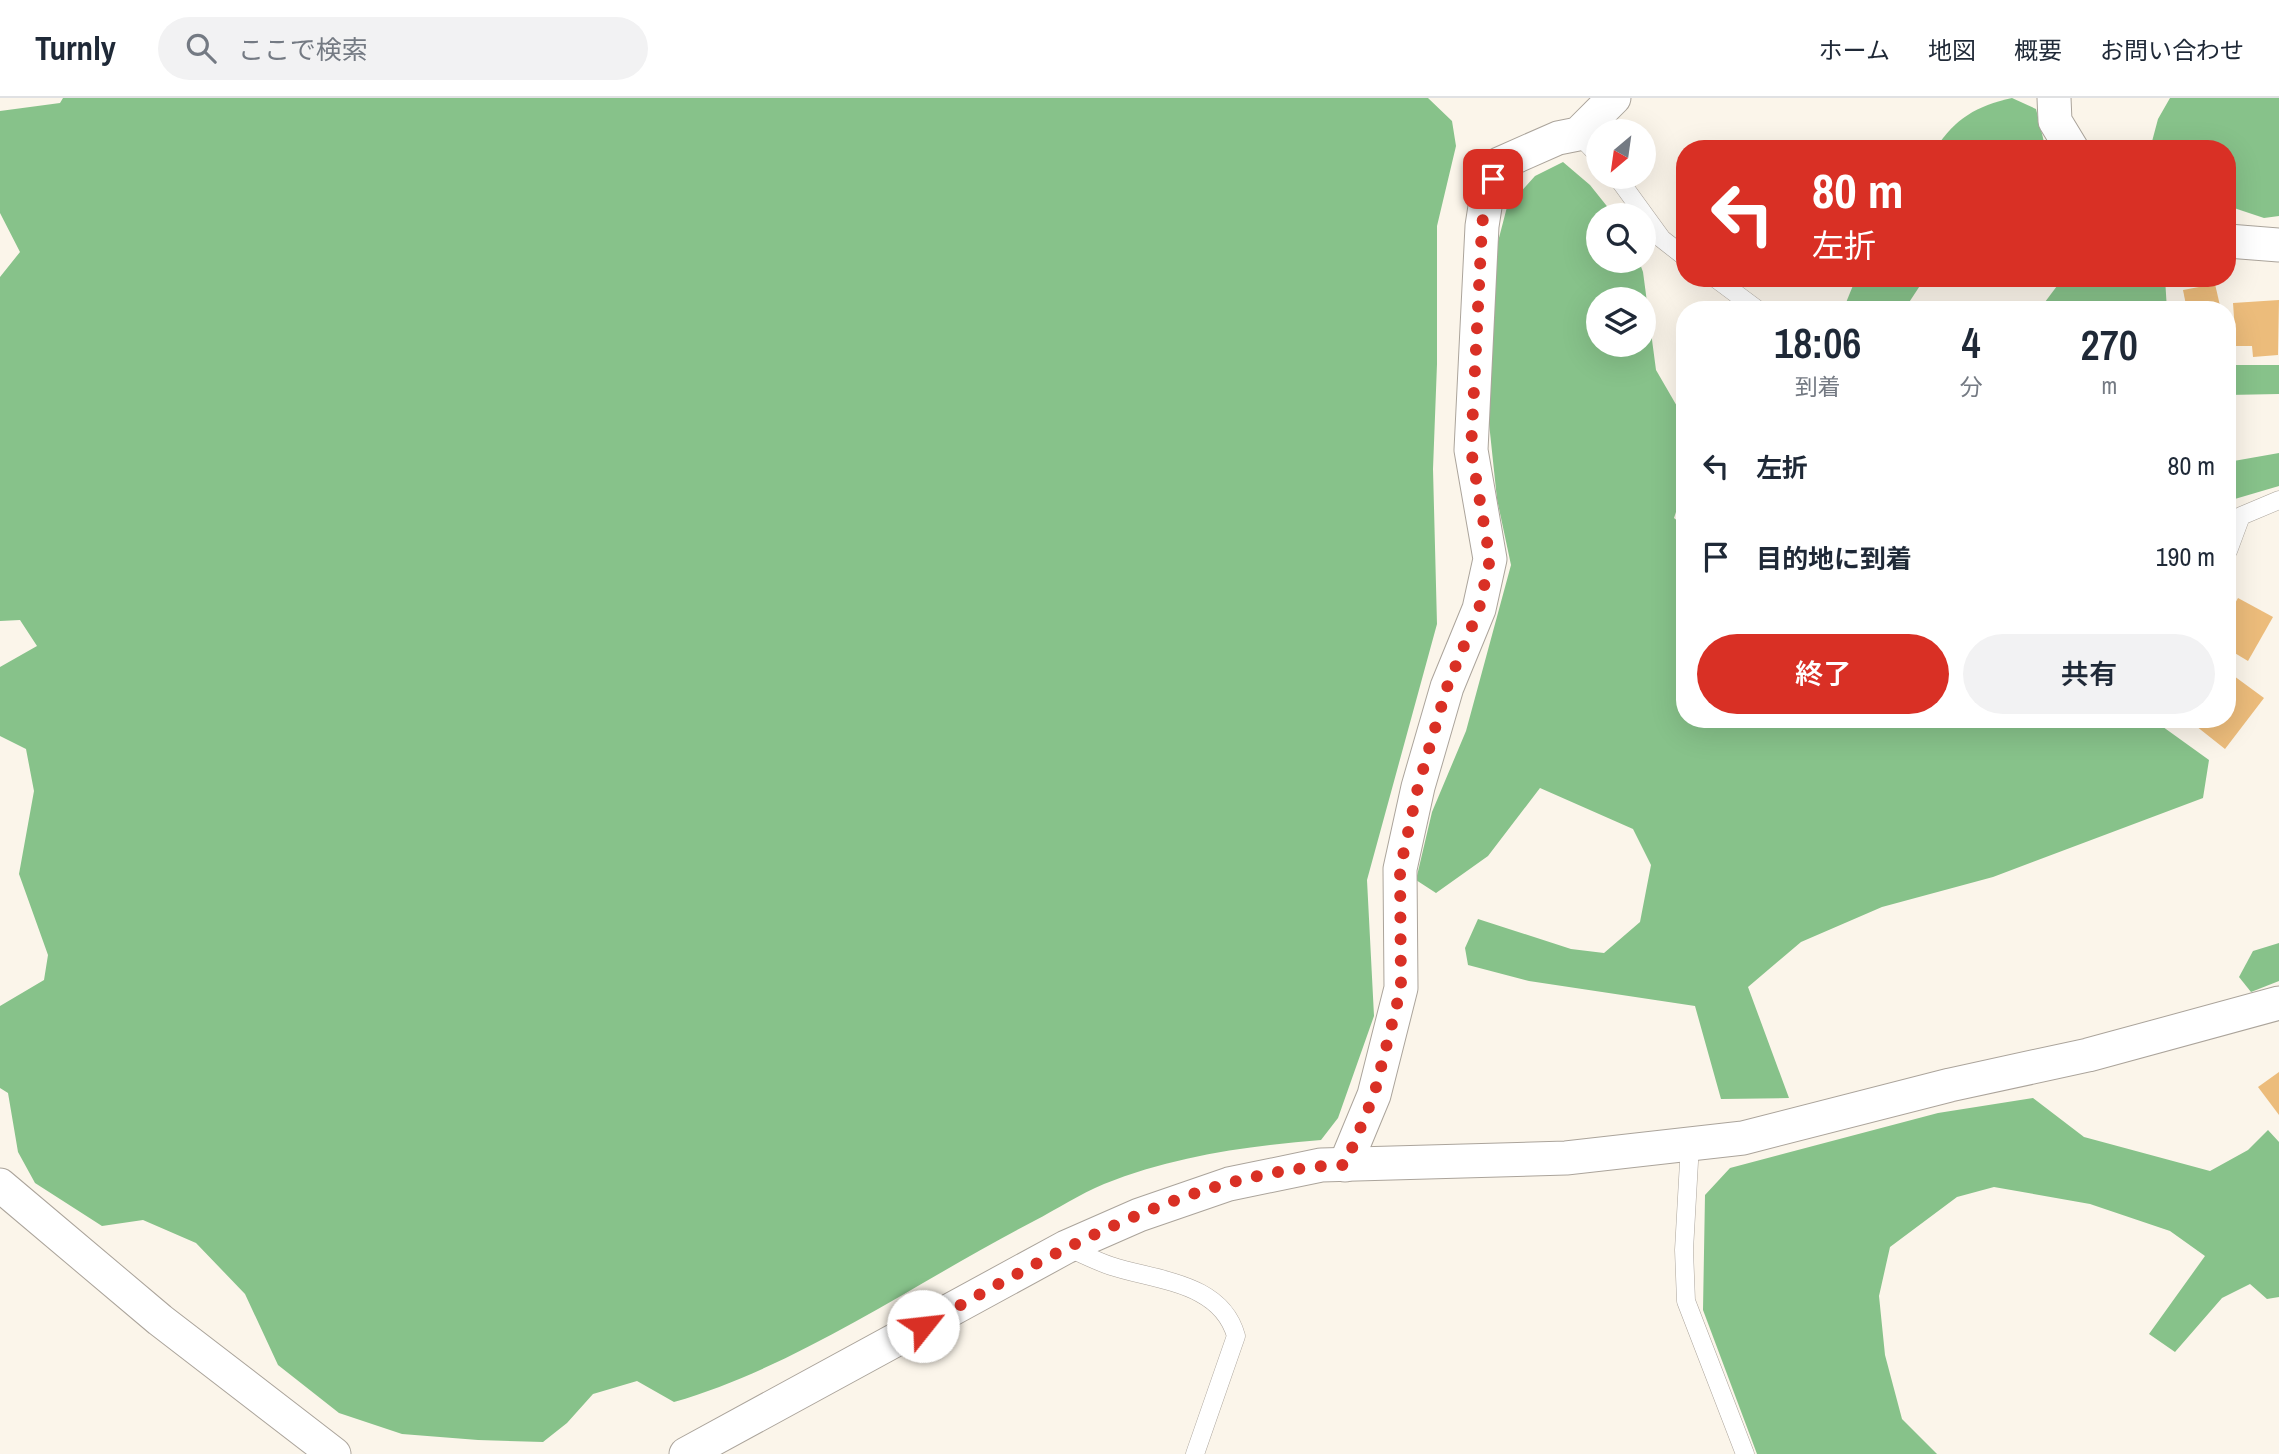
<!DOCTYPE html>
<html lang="ja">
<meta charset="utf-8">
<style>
body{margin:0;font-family:"Archivo Narrow","Noto Sans JP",sans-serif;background:#f2f2f3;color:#1f2937;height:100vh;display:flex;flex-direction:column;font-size:26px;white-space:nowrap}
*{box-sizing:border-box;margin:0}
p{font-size:23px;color:#747a83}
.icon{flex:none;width:38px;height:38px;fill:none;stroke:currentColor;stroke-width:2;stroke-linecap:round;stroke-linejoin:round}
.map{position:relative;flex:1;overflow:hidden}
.drawer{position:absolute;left:1676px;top:203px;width:560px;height:427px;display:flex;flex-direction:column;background:#fff;border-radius:28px;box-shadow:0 7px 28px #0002}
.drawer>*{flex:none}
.banner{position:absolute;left:1676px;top:42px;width:560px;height:147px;border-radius:28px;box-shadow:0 7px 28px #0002;background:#d93025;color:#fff;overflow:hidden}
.needle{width:46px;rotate:209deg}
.buttons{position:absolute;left:1586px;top:21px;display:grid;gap:14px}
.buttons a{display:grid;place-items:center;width:70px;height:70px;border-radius:50%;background:#fff;box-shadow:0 7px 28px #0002;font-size:35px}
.pin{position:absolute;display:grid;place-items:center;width:60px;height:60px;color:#fff;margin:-30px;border-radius:14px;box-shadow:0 4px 10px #0006}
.me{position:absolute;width:77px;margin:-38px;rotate:61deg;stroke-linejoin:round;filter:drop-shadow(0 0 5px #0008)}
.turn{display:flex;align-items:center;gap:24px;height:147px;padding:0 21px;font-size:32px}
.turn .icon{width:91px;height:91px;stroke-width:2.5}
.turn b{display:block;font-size:49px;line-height:60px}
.eta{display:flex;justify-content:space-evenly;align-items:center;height:119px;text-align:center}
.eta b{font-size:42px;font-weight:600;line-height:49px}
.cta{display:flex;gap:14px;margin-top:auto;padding:14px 21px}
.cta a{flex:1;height:80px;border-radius:42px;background:#d93025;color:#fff;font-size:28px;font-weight:600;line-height:80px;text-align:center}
.cta a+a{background:#f2f2f3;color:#1f2937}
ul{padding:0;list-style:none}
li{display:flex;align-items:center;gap:21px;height:91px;padding:0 21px}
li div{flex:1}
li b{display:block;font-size:26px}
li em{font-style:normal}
header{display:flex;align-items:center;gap:42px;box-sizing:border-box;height:98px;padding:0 35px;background:#fff;border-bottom:2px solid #e0e1e3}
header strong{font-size:33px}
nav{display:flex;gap:38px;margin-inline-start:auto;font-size:24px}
.search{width:490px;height:63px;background:#f2f2f3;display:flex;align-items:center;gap:18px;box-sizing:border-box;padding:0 24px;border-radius:38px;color:#747a83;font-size:26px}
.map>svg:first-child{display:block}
</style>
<header>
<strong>Turnly</strong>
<div class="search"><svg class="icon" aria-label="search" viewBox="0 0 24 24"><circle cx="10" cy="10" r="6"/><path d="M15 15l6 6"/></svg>ここで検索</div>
<nav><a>ホーム</a><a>地図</a><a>概要</a><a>お問い合わせ</a></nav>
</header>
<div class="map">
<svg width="2279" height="1356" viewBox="0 0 2279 1356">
<rect width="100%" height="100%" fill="#fbf5ea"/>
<!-- forest -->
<g fill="#87c28a" fill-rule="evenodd">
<path d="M63 0H1428L1452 23 1456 48 1437 128V266L1433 371 1437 526 1367 782 1374 918 1338 1020 1321 1042C1247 1048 1174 1058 1104 1086 1080 1096 1057 1111 1034 1123 918 1183 799 1268 674 1304L637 1283 593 1296 567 1325 543 1344 478 1342 402 1336 339 1315 278 1267 245 1196 196 1145 143 1122 102 1128 35 1085 18 1054 8 995 0 990V908L44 882 48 857 19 776 34 693 26 651 0 638V569L37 548 20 522 0 523V179L20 154 0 115V13L60 5Z"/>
<path d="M2012 0 2036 11 2044 44 2041 51H1935C1956 20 1976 8 2012 0Z"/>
<path d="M2170 0H2279V118L2264 120 2228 108V51H2150L2158 21Z"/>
<path d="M1563 64 1590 87 1614 117H1598V163H1639L1643 174 1656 272 1685 322V387L1674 420 1685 429V621H2152L2209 662 2203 700 1993 779 1882 809 1801 844 1748 889 1789 1000 1721 1001 1695 908 1529 883 1468 867 1465 850 1478 821 1571 851 1604 855 1640 824 1651 767 1633 731 1540 690 1488 758 1436 795 1416 782 1432 714 1466 633 1511 467 1497 401 1489 325 1493 163 1507 109 1535 78ZM1598 201H1643V247H1598Z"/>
<path d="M1856 180H1925L1904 212H1843Z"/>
<path d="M2063 180H2165L2167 212H2039Z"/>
<path d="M2228 267H2279V296L2228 297Z"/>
<path d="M2279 355V388L2228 403V364Z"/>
<path d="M2279 845V883L2251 894 2239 879 2253 853Z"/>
<path d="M2033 1000 2084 1039 2210 1073 2248 1052 2268 1032 2279 1044V1199L2267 1201 2250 1186 2222 1200 2175 1254 2149 1236 2205 1158 2170 1133 2090 1106 1994 1089 1957 1099 1890 1149 1879 1198 1885 1257 1902 1321 1937 1356H1757L1703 1212 1705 1097 1730 1070 1938 1015Z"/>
</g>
<!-- building -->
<g fill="#ecbc7b">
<path d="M2215 186 2221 212H2187L2183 192Z"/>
<path d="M2279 202 2278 257 2253 259 2252 248H2236L2233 205Z"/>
<path d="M2238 500 2273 519 2248 563 2228 551V518Z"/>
<path d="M2234 578 2264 600 2225 651 2196 628 2201 621H2228V586Z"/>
<path d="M2279 974V1017L2258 989Z"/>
</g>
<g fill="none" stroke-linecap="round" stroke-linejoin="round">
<defs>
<g id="lane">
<path d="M1578 36 1598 57"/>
<path d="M1617 79 1662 141 1685 159"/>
<path d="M1715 180 1758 212"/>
<path d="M2228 453 2241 418 2279 402"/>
<path d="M1690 1046 1684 1152 1686 1203 1745 1356"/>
<path d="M1066 1149C1081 1155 1096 1163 1111 1168 1157 1183 1221 1184 1236 1238L1195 1356"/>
</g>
<g id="street">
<path d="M2054 0 2055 23 2072 51"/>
<path d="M2228 143 2279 147"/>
<path d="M1345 1067 1374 997 1401 890 1400 771 1418 689 1447 589 1479 511 1490 461 1471 352 1482 128 1487 96 1499 66 1558 40 1578 36 1614 0"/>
<path d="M0 1087 160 1222 334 1356"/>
<path d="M686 1356 1066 1149 1139 1117 1229 1086 1321 1067 1566 1060 1743 1040 1950 987 2088 957 2279 905"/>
</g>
</defs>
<!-- lane casing -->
<use href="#lane" stroke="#aba49b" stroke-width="19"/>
<!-- street casing -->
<use href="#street" stroke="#aba49b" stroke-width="35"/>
<!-- lane -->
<use href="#lane" stroke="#fff" stroke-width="18"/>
<!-- street -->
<use href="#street" stroke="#fff" stroke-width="33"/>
</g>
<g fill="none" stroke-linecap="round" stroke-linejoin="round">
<!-- route -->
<path stroke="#d93025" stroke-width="12" stroke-dasharray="0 21.6" d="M923 1228C1051 1157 1194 1071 1345 1067L1374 997 1401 890 1400 771 1418 689 1447 589 1479 511 1490 461 1471 352 1482 128 1486 96 1493 81"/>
</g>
</svg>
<div class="buttons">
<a><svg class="needle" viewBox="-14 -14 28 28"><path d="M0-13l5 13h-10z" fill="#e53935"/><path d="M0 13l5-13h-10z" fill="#747a83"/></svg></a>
<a><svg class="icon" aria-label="search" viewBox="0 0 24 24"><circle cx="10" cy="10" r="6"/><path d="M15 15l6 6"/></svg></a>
<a><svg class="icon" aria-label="layers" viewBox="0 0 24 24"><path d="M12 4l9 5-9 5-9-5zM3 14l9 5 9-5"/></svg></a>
</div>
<div class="pin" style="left:1493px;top:81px;background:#d93025"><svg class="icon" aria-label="arrive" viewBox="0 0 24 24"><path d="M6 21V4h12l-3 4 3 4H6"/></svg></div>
<svg class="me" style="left:923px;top:1228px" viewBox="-20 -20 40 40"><circle r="19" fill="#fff"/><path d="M0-13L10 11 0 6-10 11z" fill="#d93025"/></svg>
<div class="banner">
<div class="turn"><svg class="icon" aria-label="left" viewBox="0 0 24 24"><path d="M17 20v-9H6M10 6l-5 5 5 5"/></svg><div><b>80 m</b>左折</div></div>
</div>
<section class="drawer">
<div class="eta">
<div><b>18:06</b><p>到着</p></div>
<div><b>4</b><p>分</p></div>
<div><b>270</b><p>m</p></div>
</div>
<ul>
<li><svg class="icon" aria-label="left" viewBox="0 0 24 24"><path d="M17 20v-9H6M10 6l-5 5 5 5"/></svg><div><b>左折</b></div><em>80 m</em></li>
<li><svg class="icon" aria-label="arrive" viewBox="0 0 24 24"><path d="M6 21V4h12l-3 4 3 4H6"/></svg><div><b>目的地に到着</b></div><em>190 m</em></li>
</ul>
<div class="cta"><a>終了</a><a>共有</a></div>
</section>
</div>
